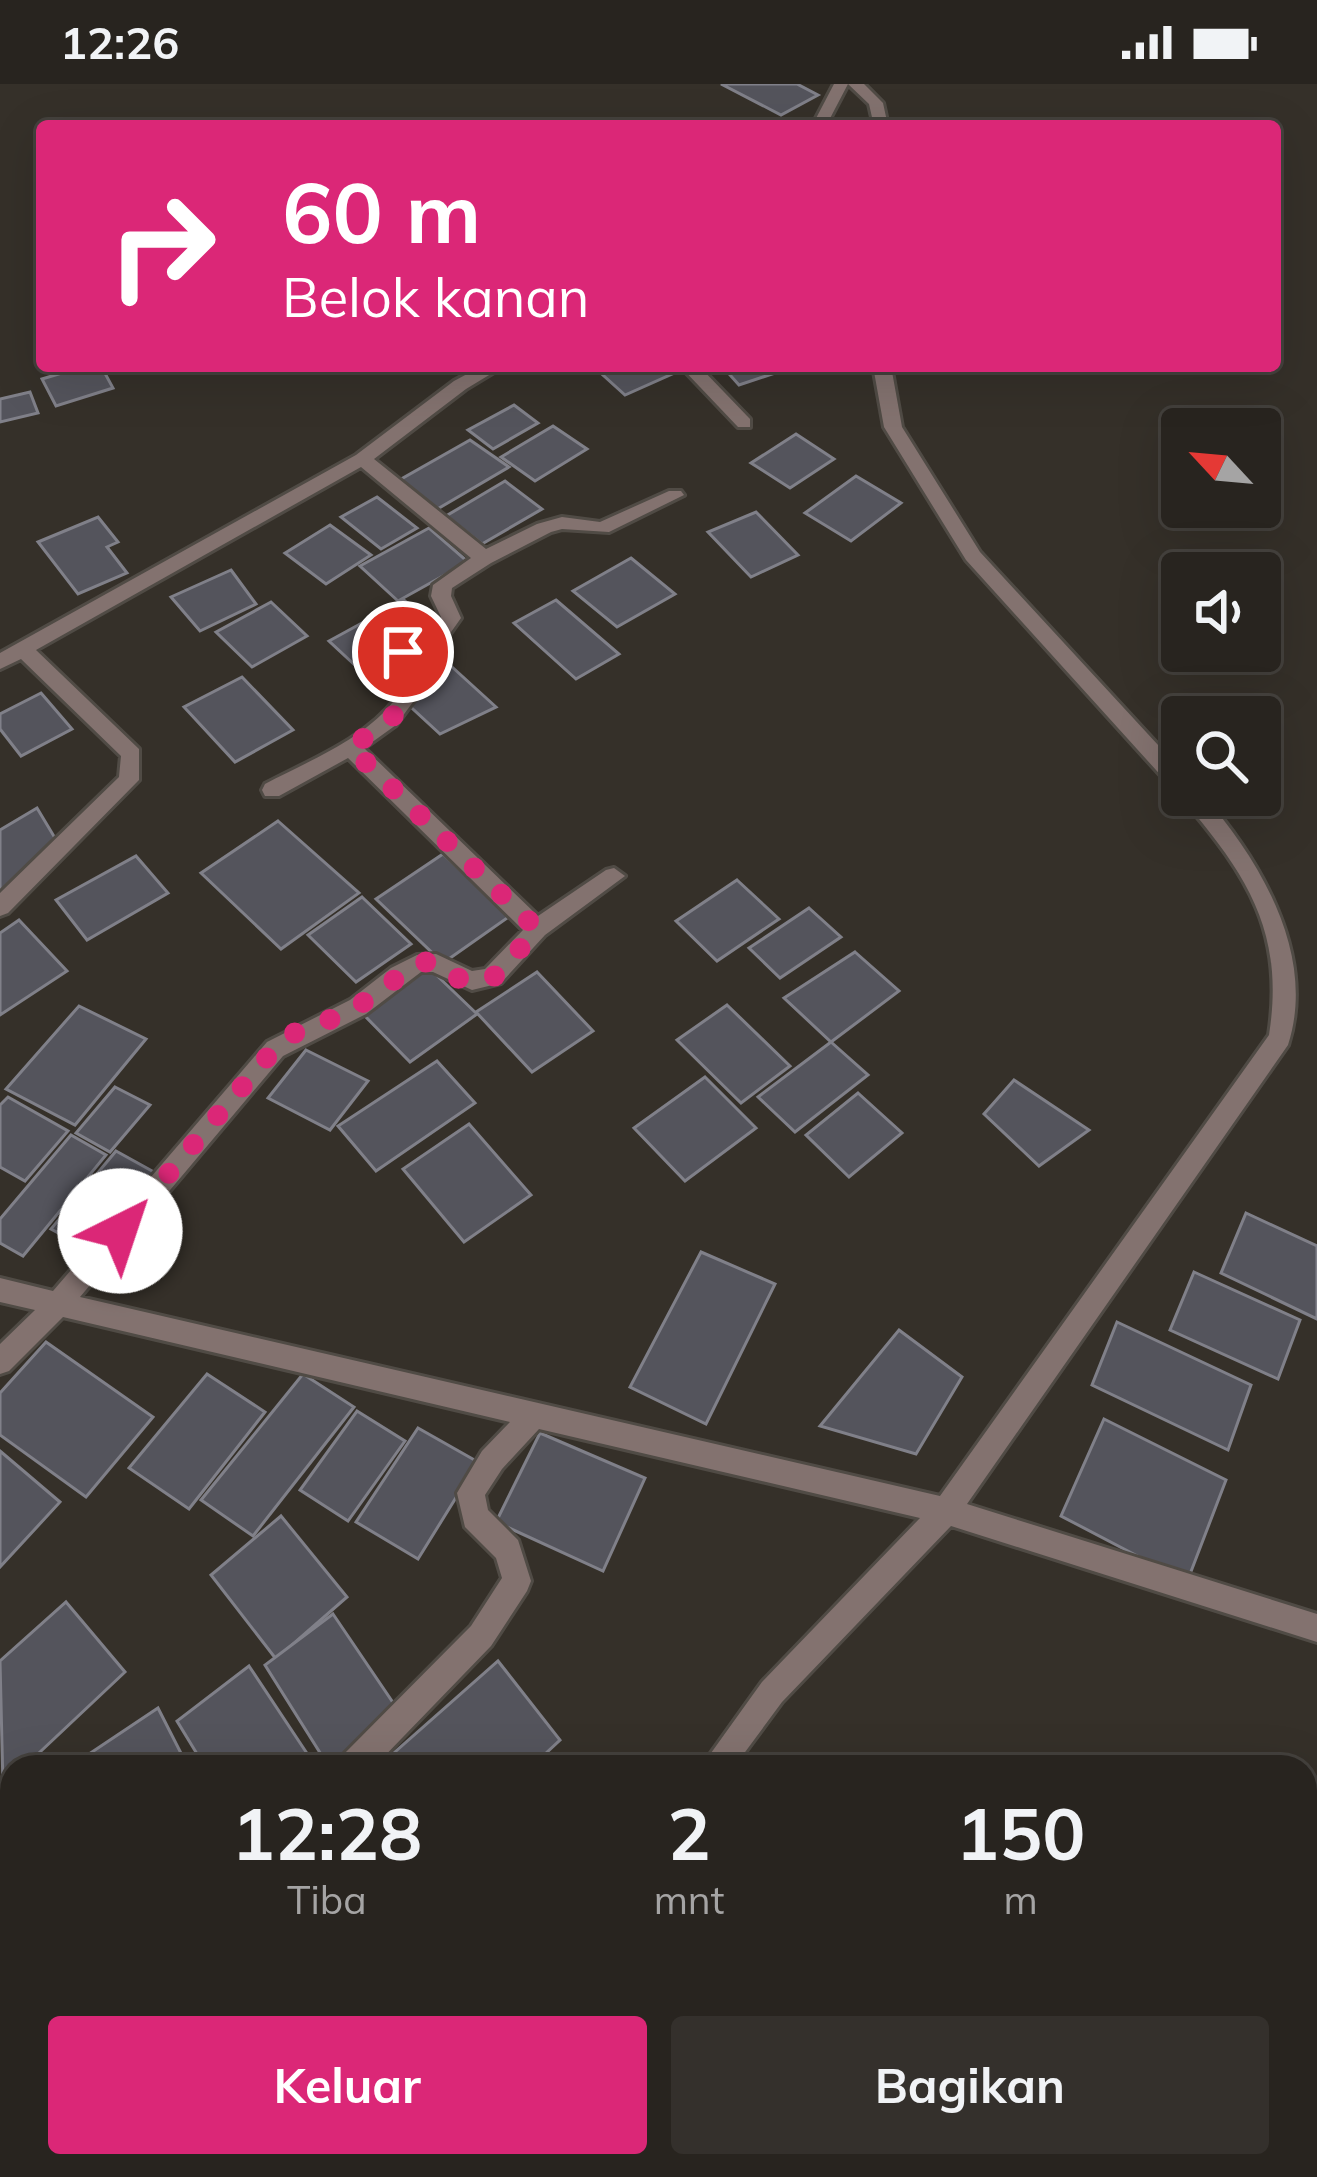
<!DOCTYPE html>
<html lang="id">
<style>
body{margin:0;font-family:Mulish,sans-serif;background:#34302c;color:#f1f3f6;height:100vh;display:flex;flex-direction:column;font-size:45px;white-space:nowrap}
*{box-sizing:border-box;margin:0}
p{font-size:39px;color:#a5a4a4}
.icon{flex:none;width:66px;height:66px;fill:none;stroke:currentColor;stroke-width:2;stroke-linecap:round;stroke-linejoin:round}
.map{position:relative;flex:1;overflow:hidden}
.details{position:absolute;left:0px;top:1671px;width:1317px;height:423px;display:flex;flex-direction:column;background:#28241f;border-radius:36px 36px 0 0;box-shadow:0 12px 48px #0002,0 0 0 3px #44413d}
.details>*{flex:none}
.hud{position:absolute;left:36px;top:36px;width:1245px;height:252px;border-radius:12px;box-shadow:0 12px 48px #0002,0 0 0 3px #44413d;background:#db2777;color:#fff;overflow:hidden}
.needle{width:78px;rotate:296deg}
.controls{position:absolute;left:1161px;top:324px;display:grid;gap:24px}
.controls a{display:grid;place-items:center;width:120px;height:120px;border-radius:12px;background:#28241f;box-shadow:0 12px 48px #0002,0 0 0 3px #44413d;font-size:60px}
.pin{position:absolute;display:grid;place-items:center;width:102px;height:102px;color:#fff;margin:-51px;border:6px solid #fff;border-radius:50%;box-shadow:0 3px 12px #0007}
.me{position:absolute;width:132px;margin:-66px;rotate:41deg;stroke-linejoin:round;filter:drop-shadow(0 0 9px #0008)}
.turn{display:flex;align-items:center;gap:42px;height:252px;padding:0 48px;font-size:54px}
.turn .icon{width:156px;height:156px;stroke-width:2.5}
.turn b{display:block;font-size:84px;line-height:102px}
.eta{display:flex;justify-content:space-evenly;align-items:center;height:204px;text-align:center}
.eta b{font-size:72px;font-weight:700;line-height:84px}
.cta{display:flex;gap:24px;margin-top:auto;padding:24px 48px}
.cta a{flex:1;height:138px;border-radius:12px;background:#db2777;color:#fff;font-size:48px;font-weight:700;line-height:138px;text-align:center}
.cta a+a{background:#34302c;color:#f1f3f6}
.status{display:flex;justify-content:space-between;align-items:center;height:84px;padding:0 60px;background:#28241f;direction:ltr}
.status svg{height:33px;fill:currentColor}
.map>svg:first-child{display:block}
</style>
<div class="status"><b>12:26</b><svg viewBox="0 0 49 12"><path d="M0 12V9h3v3zM5 12V6h3v6zM10 12V3h3v9zM15 12V0h3v12zM26 1h20v11H26zM47 4h2v5h-2z"/></svg></div>
<div class="map">
<svg width="1317" height="2093" viewBox="0 0 1317 2093">
<rect width="100%" height="100%" fill="#353029"/>
<!-- building -->
<g fill="#54545c" stroke="#808089" stroke-width="3">
<path d="M721 0H797L818 11 781 31Z"/>
<path d="M85 282H101L113 304 56 322 42 295Z"/>
<path d="M593 282H663L672 290 625 311Z"/>
<path d="M722 282H780L784 286 739 301Z"/>
<path d="M30 308 38 329 0 338V315Z"/>
<path d="M514 321 538 339 493 365 468 346Z"/>
<path d="M553 342 587 365 535 397 501 373Z"/>
<path d="M796 350 834 375 790 404 751 379Z"/>
<path d="M470 356 509 383 434 427 396 398Z"/>
<path d="M856 392 901 419 851 457 805 429Z"/>
<path d="M505 397 542 425 482 460 446 432Z"/>
<path d="M377 413 417 444 381 465 341 433Z"/>
<path d="M756 428 798 471 751 493 708 448Z"/>
<path d="M98 433 118 458 107 463 127 489 78 510 38 458Z"/>
<path d="M330 441 371 471 326 500 285 469Z"/>
<path d="M429 444 468 478 398 517 360 482Z"/>
<path d="M631 474 675 510 617 543 573 507Z"/>
<path d="M231 486 256 520 200 547 171 513Z"/>
<path d="M404 516 434 543 359 585 329 557Z"/>
<path d="M556 516 619 570 576 595 514 539Z"/>
<path d="M271 518 307 552 252 583 216 548Z"/>
<path d="M440 572 496 623 440 650 388 602Z"/>
<path d="M242 593 293 646 235 678 184 623Z"/>
<path d="M41 609 72 645 21 672 0 645V630Z"/>
<path d="M37 724 61 764 0 807V746Z"/>
<path d="M278 737 359 809 281 865 201 789Z"/>
<path d="M443 770 510 832 443 879 376 815Z"/>
<path d="M136 772 168 809 87 856 56 816Z"/>
<path d="M737 796 779 835 717 877 676 837Z"/>
<path d="M362 813 411 860 356 898 308 851Z"/>
<path d="M809 824 841 853 780 894 749 864Z"/>
<path d="M19 836 67 887 0 931V849Z"/>
<path d="M855 868 899 907 831 958 784 914Z"/>
<path d="M427 882 477 930 410 978 361 928Z"/>
<path d="M537 888 593 947 532 988 476 928Z"/>
<path d="M727 921 790 982 741 1019 677 956Z"/>
<path d="M79 922 146 955 75 1041 6 1005Z"/>
<path d="M831 958 868 991 795 1048 758 1013Z"/>
<path d="M306 966 368 997 330 1046 268 1014Z"/>
<path d="M437 977 475 1019 376 1087 338 1042Z"/>
<path d="M705 993 756 1044 685 1097 634 1044Z"/>
<path d="M1014 996 1089 1046 1039 1082 984 1030Z"/>
<path d="M115 1003 150 1021 110 1068 76 1049Z"/>
<path d="M858 1009 902 1049 849 1093 806 1051Z"/>
<path d="M8 1013 68 1047 25 1097 0 1083V1021Z"/>
<path d="M469 1040 531 1111 464 1158 403 1085Z"/>
<path d="M71 1051 106 1071 23 1172 0 1159V1135Z"/>
<path d="M116 1067 161 1092 97 1170 51 1145Z"/>
<path d="M1246 1129 1317 1162V1235L1221 1189Z"/>
<path d="M701 1168 775 1200 706 1340 630 1303Z"/>
<path d="M1194 1188 1300 1236 1278 1295 1170 1246Z"/>
<path d="M1117 1238 1251 1301 1228 1366 1092 1301Z"/>
<path d="M899 1246 962 1293 916 1370 820 1342Z"/>
<path d="M46 1258 153 1333 86 1413 0 1351V1309Z"/>
<path d="M207 1290 265 1328 189 1425 129 1384Z"/>
<path d="M303 1290 354 1323 253 1452 201 1416Z"/>
<path d="M357 1327 405 1357 348 1437 300 1406Z"/>
<path d="M1104 1335 1226 1396 1187 1498 1061 1432Z"/>
<path d="M418 1344 478 1378 418 1475 356 1438Z"/>
<path d="M540 1349 645 1394 603 1487 496 1438Z"/>
<path d="M0 1367 60 1418 0 1483Z"/>
<path d="M281 1432 347 1513 276 1575 211 1491Z"/>
<path d="M66 1518 125 1588 24 1683H12V1694L3 1703 0 1577Z"/>
<path d="M333 1530 400 1629 329 1683 265 1581Z"/>
<path d="M498 1577 560 1656 531 1683H378Z"/>
<path d="M249 1582 316 1683H205L177 1637Z"/>
<path d="M158 1624 188 1683H87L83 1674Z"/>
<path d="M12 1711V1786L0 1758V1719Z"/>
<path d="M12 1966V2047L0 2005V1973Z"/>
<path d="M22 2082H161L144 2093H25Z"/>
<path d="M532 2082H606L600 2093H538Z"/>
</g>
<g fill="none" stroke-linecap="round" stroke-linejoin="round">
<defs>
<g id="minor">
<path d="M834 0H864L883 19 888 42H874L869 20 848 0 826 42H812Z"/>
<path d="M482 282H504L466 305 374 375 486 465 537 440 562 433 600 438 669 407H681L684 411 609 448 562 445 551 448 491 479 452 504 451 512 461 534 449 551 400 583 399 589 416 614 396 641 364 664 538 832 606 786 614 784 625 792 545 851 501 899 472 906 433 888H421L366 930 283 972 80 1213 940 1412 1269 951C1285 849 1248 792 1184 717L1181 711 1182 709 1175 707 966 476 884 343 873 282H891L902 343 980 468 1182 687V711H1203C1260 776 1317 871 1288 961L967 1420 1317 1530V1558L951 1442 782 1618 734 1683H701L762 1598 920 1434 539 1345 502 1385 485 1411 488 1426 518 1456 531 1497 527 1507 491 1562 374 1683H338L342 1672 471 1542 502 1494 496 1474 465 1443 457 1409 482 1367 510 1338 63 1233 9 1287 0 1290V1260L35 1226 0 1218V1194L53 1207 267 958 350 916 391 884 417 871 436 870 472 887 485 885 523 846 348 674 279 712H265L262 706 265 700C308 677 366 655 396 614L379 590 380 580 435 541 441 533 431 512 433 501 471 474 361 383 36 566 139 665V696L8 829 0 832V809L119 693 121 672 21 575 0 585V569L356 371 454 297Z"/>
<path d="M680 282H699L750 335V343H738Z"/>
<path d="M12 1881V1913L0 1918V1886Z"/>
<path d="M428 2082H464L459 2093H423Z"/>
</g>
</defs>
<!-- minor casing -->
<use href="#minor" stroke="#504b45" stroke-width="6"/>
<!-- minor -->
<use href="#minor" fill="#83726f" fill-rule="evenodd"/>
</g>
<g fill="none" stroke-linecap="round" stroke-linejoin="round">
<!-- route -->
<path stroke="#db2777" stroke-width="21" stroke-dasharray="0 37.8" d="M120 1147 275 964 296 948 350 928 419 878H435L461 896 480 898 497 891 537 845 350 663C371 649 395 637 406 614L389 590 390 580 403 568"/>
</g>
</svg>
<div class="controls">
<a><svg class="needle" viewBox="-14 -14 28 28"><path d="M0-13l5 13h-10z" fill="#e53935"/><path d="M0 13l5-13h-10z" fill="#a5a4a4"/></svg></a>
<a><svg class="icon" aria-label="sound" viewBox="0 0 24 24"><path d="M4 9h4l5-4v14l-5-4H4zM17 9q2 3 0 6"/></svg></a>
<a><svg class="icon" aria-label="search" viewBox="0 0 24 24"><circle cx="10" cy="10" r="6"/><path d="M15 15l6 6"/></svg></a>
</div>
<div class="pin" style="left:403px;top:568px;background:#d93025"><svg class="icon" aria-label="arrive" viewBox="0 0 24 24"><path d="M6 21V4h12l-3 4 3 4H6"/></svg></div>
<svg class="me" style="left:120px;top:1147px" viewBox="-20 -20 40 40"><circle r="19" fill="#fff"/><path d="M0-13L10 11 0 6-10 11z" fill="#db2777"/></svg>
<div class="hud">
<div class="turn"><svg class="icon" aria-label="right" viewBox="0 0 24 24"><path d="M7 20v-9h11M14 6l5 5-5 5"/></svg><div><b>60 m</b>Belok kanan</div></div>
</div>
<section class="details">
<div class="eta">
<div><b>12:28</b><p>Tiba</p></div>
<div><b>2</b><p>mnt</p></div>
<div><b>150</b><p>m</p></div>
</div>
<div class="cta"><a>Keluar</a><a>Bagikan</a></div>
</section>
</div>
